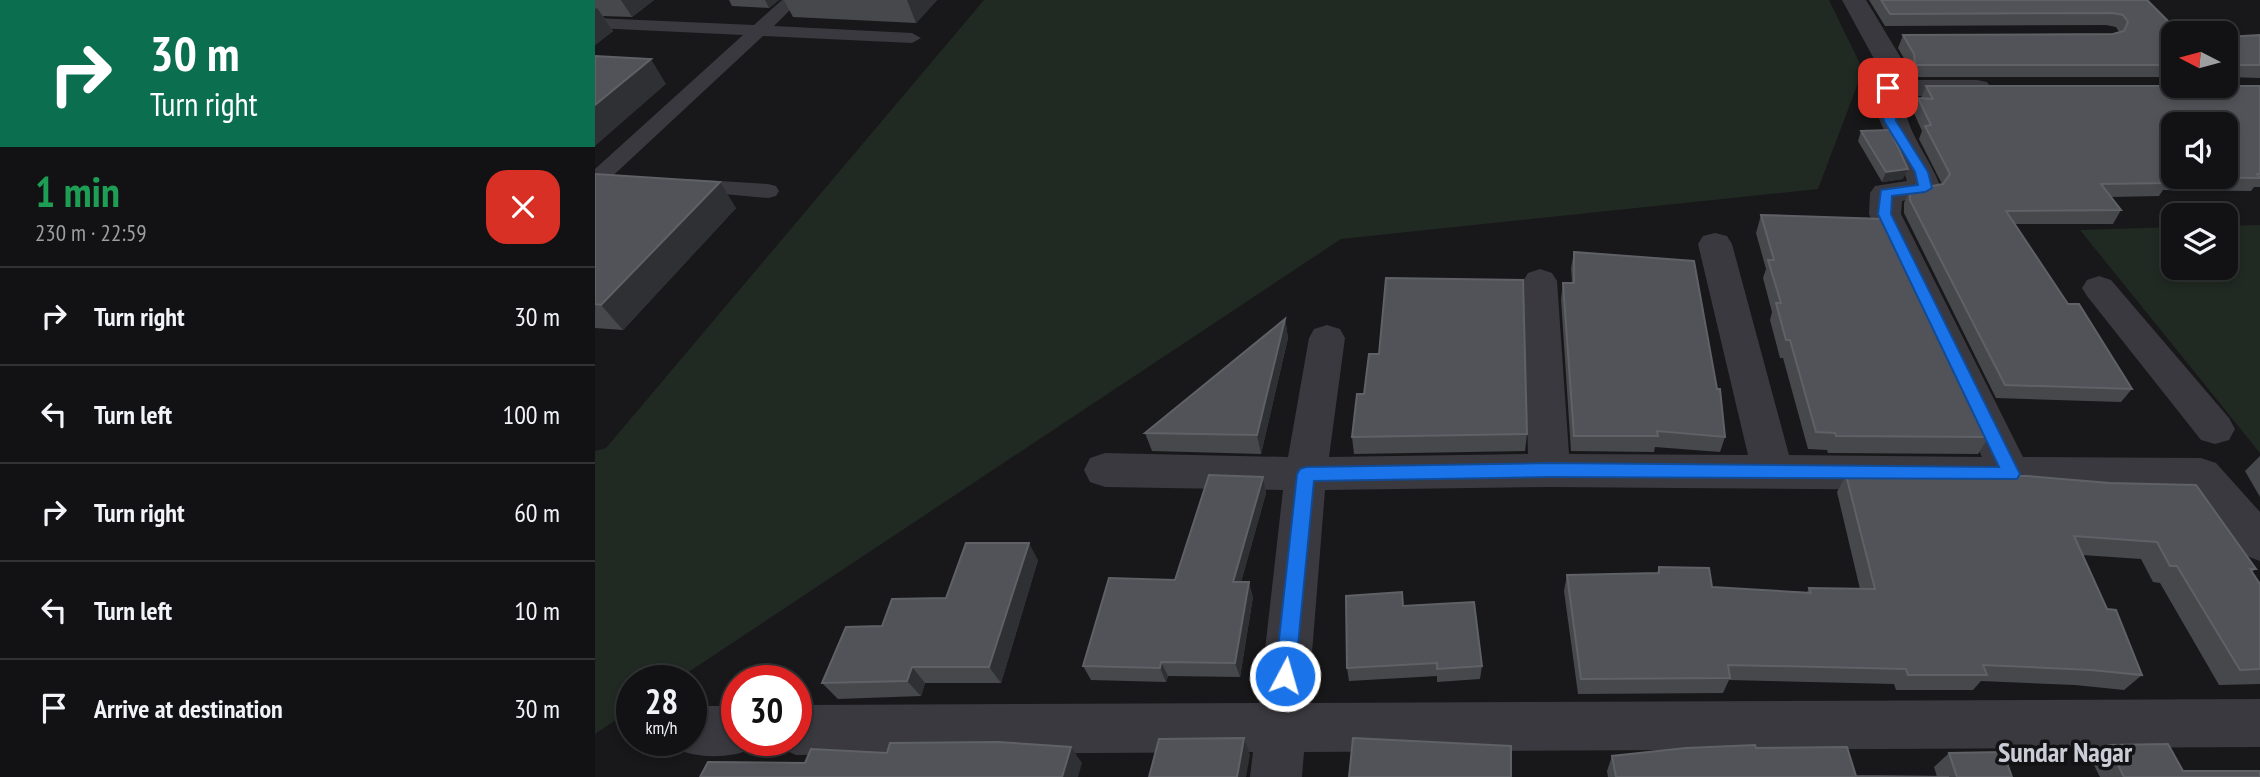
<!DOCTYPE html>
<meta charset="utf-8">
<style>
body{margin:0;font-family:"PT Sans Narrow",sans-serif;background:#1b1b1d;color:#f1f3f6;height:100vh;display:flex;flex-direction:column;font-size:26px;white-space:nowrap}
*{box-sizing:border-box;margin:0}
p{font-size:23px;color:#9c9ea0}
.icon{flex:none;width:38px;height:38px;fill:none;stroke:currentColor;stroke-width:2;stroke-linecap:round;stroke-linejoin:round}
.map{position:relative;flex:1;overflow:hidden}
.drawer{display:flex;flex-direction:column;background:#121214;width:595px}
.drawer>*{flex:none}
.banner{background:#0b6e4f;color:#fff;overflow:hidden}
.needle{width:46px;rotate:276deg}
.tools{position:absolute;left:1566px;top:21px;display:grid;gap:14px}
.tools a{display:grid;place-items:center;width:77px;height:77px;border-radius:14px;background:#121214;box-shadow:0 4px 10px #0003,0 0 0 2px #313234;font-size:35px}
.speed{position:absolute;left:21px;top:665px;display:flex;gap:14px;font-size:35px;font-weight:700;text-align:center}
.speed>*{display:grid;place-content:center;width:91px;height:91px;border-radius:50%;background:#121214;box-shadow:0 4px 10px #0003,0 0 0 2px #313234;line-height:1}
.speed small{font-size:18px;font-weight:400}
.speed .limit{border:10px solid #d22;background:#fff;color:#111}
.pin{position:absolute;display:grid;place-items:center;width:60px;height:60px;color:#fff;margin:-30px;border-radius:14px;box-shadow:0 4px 10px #0006}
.me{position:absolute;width:77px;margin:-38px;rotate:6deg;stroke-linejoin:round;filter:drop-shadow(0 0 5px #0008)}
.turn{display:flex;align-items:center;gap:24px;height:147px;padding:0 35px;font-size:32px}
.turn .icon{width:91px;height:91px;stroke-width:2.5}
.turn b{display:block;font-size:49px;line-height:60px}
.round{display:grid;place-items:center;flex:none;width:74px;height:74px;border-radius:21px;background:#1b1b1d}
.head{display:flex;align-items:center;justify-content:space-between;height:119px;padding:0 35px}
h1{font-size:42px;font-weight:700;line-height:52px;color:#1e9e55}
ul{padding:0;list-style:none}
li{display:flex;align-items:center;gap:21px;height:98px;padding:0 35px;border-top:2px solid #313234}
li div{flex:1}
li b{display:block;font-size:26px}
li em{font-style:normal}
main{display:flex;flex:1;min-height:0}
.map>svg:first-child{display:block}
</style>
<main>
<section class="drawer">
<div class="banner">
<div class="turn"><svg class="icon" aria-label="right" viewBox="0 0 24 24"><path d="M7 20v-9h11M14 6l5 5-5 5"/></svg><div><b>30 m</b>Turn right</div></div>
</div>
<div class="head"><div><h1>1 min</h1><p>230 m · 22:59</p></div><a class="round" style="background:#d93025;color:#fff"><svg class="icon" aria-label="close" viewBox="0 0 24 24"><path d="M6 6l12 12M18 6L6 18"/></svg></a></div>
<ul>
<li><svg class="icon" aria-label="right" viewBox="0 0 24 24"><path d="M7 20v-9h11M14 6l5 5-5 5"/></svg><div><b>Turn right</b></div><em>30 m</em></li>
<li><svg class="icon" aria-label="left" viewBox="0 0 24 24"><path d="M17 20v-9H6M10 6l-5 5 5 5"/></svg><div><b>Turn left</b></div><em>100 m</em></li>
<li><svg class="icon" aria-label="right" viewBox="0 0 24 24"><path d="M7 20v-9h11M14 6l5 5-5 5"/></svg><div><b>Turn right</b></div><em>60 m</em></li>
<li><svg class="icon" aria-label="left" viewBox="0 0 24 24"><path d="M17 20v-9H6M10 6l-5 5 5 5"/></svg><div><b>Turn left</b></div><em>10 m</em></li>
<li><svg class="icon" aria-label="arrive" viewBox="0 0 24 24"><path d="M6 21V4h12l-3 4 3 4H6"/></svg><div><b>Arrive at destination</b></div><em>30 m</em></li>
</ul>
</section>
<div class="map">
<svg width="1665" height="777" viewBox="0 0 1665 777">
<rect width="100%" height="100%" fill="#18181a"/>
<!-- green -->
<g fill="#202922">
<path d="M389 0H1234L1268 70 1223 189 746 239 80 681H37V709L0 734V451L11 448Z"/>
<path d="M1665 225V453L1485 230 1578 227V268H1631V226Z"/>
</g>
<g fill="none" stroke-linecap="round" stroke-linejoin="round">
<!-- service -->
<g fill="#39393f" fill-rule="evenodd">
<path d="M187 0H205L179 26 317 33 326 38 317 43 168 36 8 185 0 186V169L148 35 0 28V18L159 25Z"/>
<path d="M93 179 173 184 181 186 184 191 181 196 173 198 85 190 82 185 85 180Z"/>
</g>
<!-- minor -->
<g fill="#39393f" fill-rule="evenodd">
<path d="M1247 0H1271L1312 68 1310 80H1382L1392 82 1396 88 1392 94 1382 96H1308C1309 130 1335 157 1346 188L1341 195 1307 201 1306 214 1428 457 1606 458 1621 463 1665 512V561L1649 555 1595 492 954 487 730 490 713 703 1665 699V747L709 752 707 777H655L658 752 201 755 183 747 180 740H201V705L664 703 688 490 510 487 495 482 489 470 495 458 510 453 693 457 714 338 719 329 732 325 745 329 750 338 734 457 933 454 928 281 933 273 945 269 957 273 962 281 974 454 1153 455 1103 244 1108 236 1120 233 1132 236 1137 244 1194 455 1387 457 1274 214 1275 193 1280 186 1312 181C1297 129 1272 129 1284 68Z"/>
<path d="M1504 276 1516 280 1634 418 1640 429 1634 440 1620 444 1606 440 1492 296 1487 288 1492 280Z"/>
<path d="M96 706H142V740H163L160 748C134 759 104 759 78 748L75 740H96Z"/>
</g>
</g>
<!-- wall -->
<g fill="#46484c">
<path d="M0 0H59L37 17 8 16 18 31 0 45Z"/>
<path d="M134 0H184L174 8 137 6Z"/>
<path d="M189 0H342L321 23 198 17Z"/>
<path d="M1274 0H1552L1578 33V79V77H1314V67L1303 48 1308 35 1518 34 1524 32 1521 27 1511 25 1290 26Z"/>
<path d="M1665 35V78L1632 77 1631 79V37Z"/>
<path d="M1331 86H1665V187H1659L1656 191 1568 190 1564 196 1516 197 1526 210 1518 224H1420L1473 304 1537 389 1526 402 1401 398 1309 213V203L1315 190 1347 184 1324 139 1327 131 1318 111 1323 98H1326Z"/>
<path d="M1266 131 1308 179 1287 182 1263 141Z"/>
<path d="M0 174 141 208 28 330 0 328Z"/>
<path d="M1166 215 1394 437 1383 454 1233 453 1232 450 1213 449 1188 358H1185L1175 320 1177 312 1168 278 1171 269 1161 233Z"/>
<path d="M979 252 1130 437 1125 452 1060 447 1059 452 976 451 966 299 968 283H977L976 268Z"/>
<path d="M690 319 693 338 666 454 557 451 550 433Z"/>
<path d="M932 434 930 451 759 454 757 437Z"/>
<path d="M1665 456V497L1650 471Z"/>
<path d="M1251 475 1432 476 1661 569 1657 572 1665 584V684L1624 685 1565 583 1558 582 1546 559 1487 555 1512 609 1547 675 1529 690 1480 685 1386 681 1378 690H1301L1299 684 1134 680 1128 693 983 694 969 591 972 575 1062 573 1064 567 1117 587 1212 592 1214 588 1265 589 1242 492Z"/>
<path d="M668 477 671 493 646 582 658 597 645 677 573 676 571 682 496 680 488 666 580 580Z"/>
<path d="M443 560 406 683H330L326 696 243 699 227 683 287 626 351 598Z"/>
<path d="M808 606 887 666 885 679 842 682V676L754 681 752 668Z"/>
<path d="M1513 745 1588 771 1665 777H1505L1496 759Z"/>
<path d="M1161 748 1261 776 1342 777 1339 767 1354 753 1417 777H1013L1012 771 1017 756Z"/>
</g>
<!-- shaded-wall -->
<g fill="#2f3033">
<path d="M26 0H59L37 17Z"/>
<path d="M170 0H184L174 8Z"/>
<path d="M312 0H342L321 23Z"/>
<path d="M2 8 18 31 0 45V9Z"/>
<path d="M56 59 71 84 0 146V105Z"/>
<path d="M1313 169 1308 179 1287 182 1291 172Z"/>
<path d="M125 182 141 208 28 330 6 305Z"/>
<path d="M690 319 693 338 666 454 662 435Z"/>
<path d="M668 477 671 493 642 597 638 582Z"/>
<path d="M434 543 443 560 406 683 394 667Z"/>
<path d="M654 582 658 597 645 677 640 663Z"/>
<path d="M566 662 573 676 571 682 565 668Z"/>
<path d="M317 667 330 683 326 696 312 681Z"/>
<path d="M649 738 655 755 651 777H642Z"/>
<path d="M476 747 487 763 483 777H467Z"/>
</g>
<!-- building -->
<g fill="#515358" stroke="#5f6167" stroke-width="2">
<path d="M1286 0H1552L1585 33H1578V65H1320L1319 54 1308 35 1518 34 1529 31 1533 22 1528 15 1518 13 1295 14Z"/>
<path d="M1665 35V65H1640L1637 70H1631V37Z"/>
<path d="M0 56 56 59 0 105Z"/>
<path d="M1331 86H1665V174H1662L1665 178 1589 177H1631V124H1578V177L1568 176 1573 183 1506 184 1526 210 1411 211 1473 304H1484L1537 389 1410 385 1315 200V190L1348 184 1355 174 1330 126 1336 125 1323 98 1338 99Z"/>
<path d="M1295 130 1313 169 1291 172 1266 131Z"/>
<path d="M0 174 125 182 6 305 0 304Z"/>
<path d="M1166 215 1289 219 1394 437 1241 436 1240 433 1221 432 1195 340H1191L1181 303H1186L1173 260H1179Z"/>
<path d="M979 252 1099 261 1122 389H1125L1130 437 1062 431 1063 436H979L968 283H979Z"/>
<path d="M791 278 928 280 932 434 757 437 762 394H769L774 354H784Z"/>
<path d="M690 319 662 435 550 433Z"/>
<path d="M614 475 668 477 638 582H654L640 663 566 662 565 668 488 666 514 578 580 580Z"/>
<path d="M1251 475 1432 476 1515 483 1601 485 1661 569H1655L1665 584V669L1645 670 1582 566H1575L1562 542 1479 536 1512 609 1521 610 1547 675 1496 670 1388 665 1392 675H1313L1311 669 1133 665 1135 678 986 679 972 575 1064 573V567L1114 568 1117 587 1216 593 1214 588 1280 589Z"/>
<path d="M371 543H434L394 667H317L312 681 227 683 251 627 287 626 297 599 351 598Z"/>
<path d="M807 592 808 606 879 602 887 666 842 669V663L752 668 751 596Z"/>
<path d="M649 738 642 777H554L564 739Z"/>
<path d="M758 738 916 746V777H754Z"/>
<path d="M403 742 476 747 467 777H105L113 762 210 763 216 749 292 753 295 743Z"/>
<path d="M1573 744 1588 771H1665V777H1529L1513 745Z"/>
<path d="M1160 745 1161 748 1252 747 1261 776 1354 777H1021L1017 756 1091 748Z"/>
<path d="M1408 752 1417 777H1362L1354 753Z"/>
</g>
<!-- route -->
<path fill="#1a73e8" stroke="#114b97" stroke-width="2" d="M1293 84 1298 88 1301 121 1333 172 1337 188 1330 192 1297 196 1296 214 1425 474 1422 479 954 477 719 481 700 676 697 682 690 685 683 682 680 676 702 474 705 469 711 467 954 463 1404 467 1283 214 1286 190 1323 185 1320 172 1289 121 1287 88Z"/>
<g text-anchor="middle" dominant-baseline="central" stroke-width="7" stroke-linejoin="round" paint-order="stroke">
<!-- near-neighbourhood labels -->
<g font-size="28" font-weight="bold" fill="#cbcdd6" stroke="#131315">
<text x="1470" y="751">Sundar Nagar</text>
</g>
</g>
</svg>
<div class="tools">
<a><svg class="needle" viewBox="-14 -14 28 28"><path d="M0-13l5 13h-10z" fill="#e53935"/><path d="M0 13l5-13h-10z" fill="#9c9ea0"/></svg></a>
<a><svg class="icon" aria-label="sound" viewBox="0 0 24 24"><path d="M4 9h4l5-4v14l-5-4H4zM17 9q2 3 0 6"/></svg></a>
<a><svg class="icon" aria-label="layers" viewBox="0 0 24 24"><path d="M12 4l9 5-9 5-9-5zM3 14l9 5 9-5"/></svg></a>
</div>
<div class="speed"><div>28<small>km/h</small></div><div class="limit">30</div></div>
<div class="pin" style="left:1293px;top:88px;background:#d93025"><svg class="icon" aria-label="arrive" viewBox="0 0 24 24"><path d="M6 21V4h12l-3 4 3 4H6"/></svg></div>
<svg class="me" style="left:690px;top:676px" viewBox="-20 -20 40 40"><circle r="17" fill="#1a73e8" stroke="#fff" stroke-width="3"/><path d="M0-11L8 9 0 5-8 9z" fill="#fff"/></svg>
</div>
</main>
